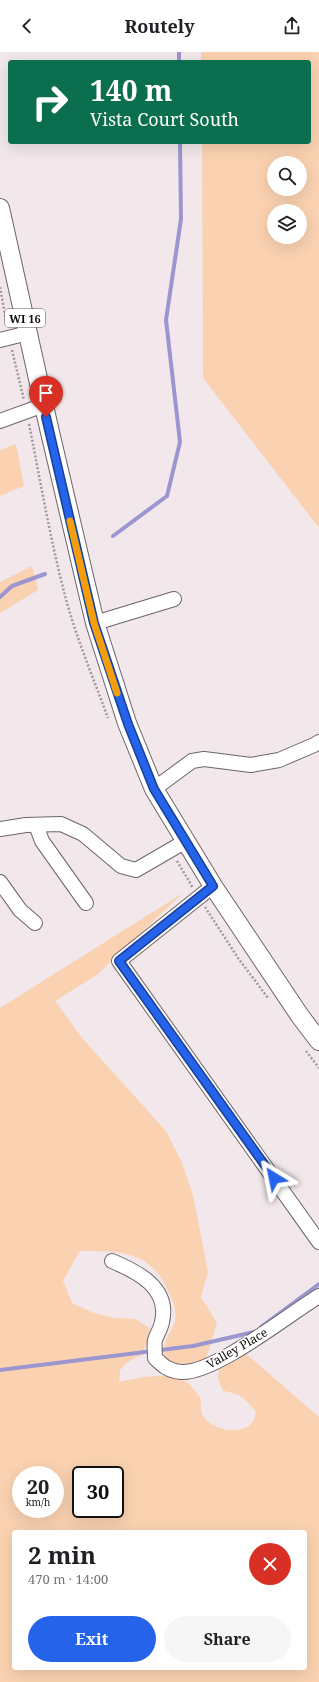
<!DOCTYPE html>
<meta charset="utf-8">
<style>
body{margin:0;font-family:"Noto Serif",serif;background:#f6f6f6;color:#202124;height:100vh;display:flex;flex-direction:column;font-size:15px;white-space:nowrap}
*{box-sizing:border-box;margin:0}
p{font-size:13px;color:#757577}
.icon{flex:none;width:22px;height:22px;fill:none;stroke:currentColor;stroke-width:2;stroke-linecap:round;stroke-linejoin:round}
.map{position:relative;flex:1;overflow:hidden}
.side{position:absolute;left:12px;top:1478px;width:295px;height:140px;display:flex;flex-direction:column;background:#fff;border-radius:4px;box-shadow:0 4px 16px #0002}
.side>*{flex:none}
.hud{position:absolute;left:8px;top:8px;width:303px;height:84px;border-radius:4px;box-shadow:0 4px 16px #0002;background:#0b6e4f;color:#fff;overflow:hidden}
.controls{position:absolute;left:267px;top:104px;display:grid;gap:8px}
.controls a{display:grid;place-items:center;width:40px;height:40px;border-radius:50%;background:#fff;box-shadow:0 4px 16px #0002;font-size:20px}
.speed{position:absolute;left:12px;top:1414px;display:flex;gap:8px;font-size:20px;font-weight:700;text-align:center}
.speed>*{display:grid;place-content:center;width:52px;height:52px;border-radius:50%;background:#fff;box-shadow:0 4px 16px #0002;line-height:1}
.speed small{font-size:10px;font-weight:400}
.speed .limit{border:2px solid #111;border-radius:6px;background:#fff;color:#111}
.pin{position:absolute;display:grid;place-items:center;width:34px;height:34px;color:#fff;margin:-41px -17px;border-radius:50% 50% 50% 0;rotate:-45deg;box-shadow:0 0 4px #0007}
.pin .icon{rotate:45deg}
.me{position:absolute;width:44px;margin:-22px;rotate:325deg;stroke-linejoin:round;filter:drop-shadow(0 0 3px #0008)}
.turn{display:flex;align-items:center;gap:14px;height:84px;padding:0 16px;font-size:18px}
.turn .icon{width:52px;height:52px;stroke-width:2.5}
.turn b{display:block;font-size:28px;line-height:34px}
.round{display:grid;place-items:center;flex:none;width:42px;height:42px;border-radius:21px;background:#f6f6f6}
.summary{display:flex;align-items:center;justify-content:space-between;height:68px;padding:0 16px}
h1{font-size:24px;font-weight:700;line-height:30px}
.action{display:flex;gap:8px;margin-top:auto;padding:8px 16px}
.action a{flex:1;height:46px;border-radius:24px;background:#2563eb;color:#fff;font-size:16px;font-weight:700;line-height:46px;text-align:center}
.action a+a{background:#f6f6f6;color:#202124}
header{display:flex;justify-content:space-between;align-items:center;height:52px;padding:0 16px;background:#fff;font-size:18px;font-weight:700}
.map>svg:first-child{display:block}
</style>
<header><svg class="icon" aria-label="back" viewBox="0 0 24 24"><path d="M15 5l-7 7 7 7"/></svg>Routely<svg class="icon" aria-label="share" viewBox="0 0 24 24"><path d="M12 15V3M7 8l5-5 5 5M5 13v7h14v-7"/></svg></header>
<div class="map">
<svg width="319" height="1630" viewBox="0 0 319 1630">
<rect width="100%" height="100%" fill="#f2e8ec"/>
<!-- green -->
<g fill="#fad2b1" fill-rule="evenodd">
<path d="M201 0H319V476L203 326 202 90H309V10H201ZM274 111H300V137H274ZM274 159H300V185H274Z"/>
<path d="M16 392 24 434 0 444V398Z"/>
<path d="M32 514 38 538 0 561V530Z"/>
<path d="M183 841 97 923 55 949 83 987 166 1079 182 1111 193 1143 208 1220 201 1245 217 1271 206 1307 192 1315 170 1314 164 1306C164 1301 164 1296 165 1291 167 1283 174 1276 175 1268 177 1259 172 1247 168 1239 151 1198 118 1199 80 1199L63 1229 72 1251 94 1261 115 1266 135 1267 151 1277 143 1302 128 1310 120 1318 119 1330C140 1326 167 1318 186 1330 190 1332 198 1341 200 1346 202 1351 200 1359 203 1364 212 1378 240 1384 252 1371 254 1369 255 1364 256 1360 244 1346 242 1342 223 1339L218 1327 219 1315 243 1299 319 1365V1630H0V956ZM21 1423H55V1457H21ZM81 1423H115V1457H81ZM14 1480H305V1616H14Z"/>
</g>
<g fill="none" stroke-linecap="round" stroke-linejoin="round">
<!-- stream -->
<g stroke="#9c96d0" stroke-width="4">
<path d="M179 0V10"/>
<path d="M113 484 167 444 180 390 166 268 181 167 180 90"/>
<path d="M0 545 12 534 45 522"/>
<path d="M261 1275 319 1232"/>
<path d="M0 1318 193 1294 254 1280"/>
</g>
<defs>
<g id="minor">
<path d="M0 288 28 281"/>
<path d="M0 369 44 353"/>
<path d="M95 571 174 547"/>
<path d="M154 737 192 709 204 707 251 713 279 708 314 693 319 690"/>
<path d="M36 773 42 789 86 851"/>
<path d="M0 777 26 773 61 772 83 782 121 814 136 818 186 789"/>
<path d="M0 830 20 858 35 871"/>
<path d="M213 834 119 909 319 1190"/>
<path d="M112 1209C138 1220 170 1236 162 1270 161 1276 157 1282 155 1288 154 1293 155 1300 155 1306 163 1314 169 1319 181 1320 214 1322 288 1263 319 1244"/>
</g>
<path id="major" d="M0 156 49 376 95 571 127 671 154 737 213 834 300 964 319 989"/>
</defs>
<!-- minor casing -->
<use href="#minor" stroke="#6d6467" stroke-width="16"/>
<!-- major casing -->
<use href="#major" stroke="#6d6467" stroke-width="20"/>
<!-- path -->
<g stroke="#a0989b" stroke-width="2.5" stroke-dasharray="2 2" stroke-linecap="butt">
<path d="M0 235 7 274"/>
<path d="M12 298 24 348"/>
<path d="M29 372C41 432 51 492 67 551 78 590 94 628 108 666"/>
<path d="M177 809 193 836"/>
<path d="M205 855 238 906 268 946"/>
<path d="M306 999 319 1016"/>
</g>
<!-- minor -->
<use href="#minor" stroke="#fff" stroke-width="14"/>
<!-- major -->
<use href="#major" stroke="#fff" stroke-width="18"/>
</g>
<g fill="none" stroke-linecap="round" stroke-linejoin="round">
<defs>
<path id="route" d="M46 365 94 571 128 672 154 737 213 834 119 909 274 1126"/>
</defs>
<!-- route casing -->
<use href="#route" stroke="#184099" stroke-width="10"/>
<!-- route -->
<use href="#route" stroke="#2563eb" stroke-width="7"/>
<!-- slow -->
<path stroke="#f59e0b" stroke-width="7" d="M70 469 94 571 117 641"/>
</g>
<g text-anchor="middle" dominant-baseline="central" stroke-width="3" stroke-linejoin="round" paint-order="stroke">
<!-- shield labels -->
<rect fill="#fff" stroke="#585656" stroke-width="1" x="5" y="257" width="40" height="18" rx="3"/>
<g font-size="11" font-weight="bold" fill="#100d0e">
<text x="25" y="266">WI 16</text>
</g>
<!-- street labels -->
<g font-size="12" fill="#100d0e" stroke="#fff">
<text transform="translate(237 1296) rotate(-30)">Valley Place</text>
</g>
</g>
</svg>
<div class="controls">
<a><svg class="icon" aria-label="search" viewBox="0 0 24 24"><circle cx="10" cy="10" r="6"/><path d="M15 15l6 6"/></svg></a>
<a><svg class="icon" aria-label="layers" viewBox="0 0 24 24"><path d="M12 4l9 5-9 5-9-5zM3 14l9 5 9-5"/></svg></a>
</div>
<div class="speed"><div>20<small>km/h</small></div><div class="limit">30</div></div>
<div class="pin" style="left:46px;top:365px;background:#d93025"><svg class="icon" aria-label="arrive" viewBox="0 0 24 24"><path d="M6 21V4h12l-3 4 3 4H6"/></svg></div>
<svg class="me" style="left:274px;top:1126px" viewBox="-20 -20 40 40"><path d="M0-17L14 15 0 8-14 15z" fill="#2563eb" stroke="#fff" stroke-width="4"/></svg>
<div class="hud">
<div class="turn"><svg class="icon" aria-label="right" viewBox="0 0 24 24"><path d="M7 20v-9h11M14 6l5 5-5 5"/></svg><div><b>140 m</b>Vista Court South</div></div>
</div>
<section class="side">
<div class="summary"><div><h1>2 min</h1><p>470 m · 14:00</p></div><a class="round" style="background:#d93025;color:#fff"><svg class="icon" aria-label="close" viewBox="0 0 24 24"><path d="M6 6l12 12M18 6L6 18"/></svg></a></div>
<div class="action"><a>Exit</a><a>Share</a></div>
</section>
</div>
